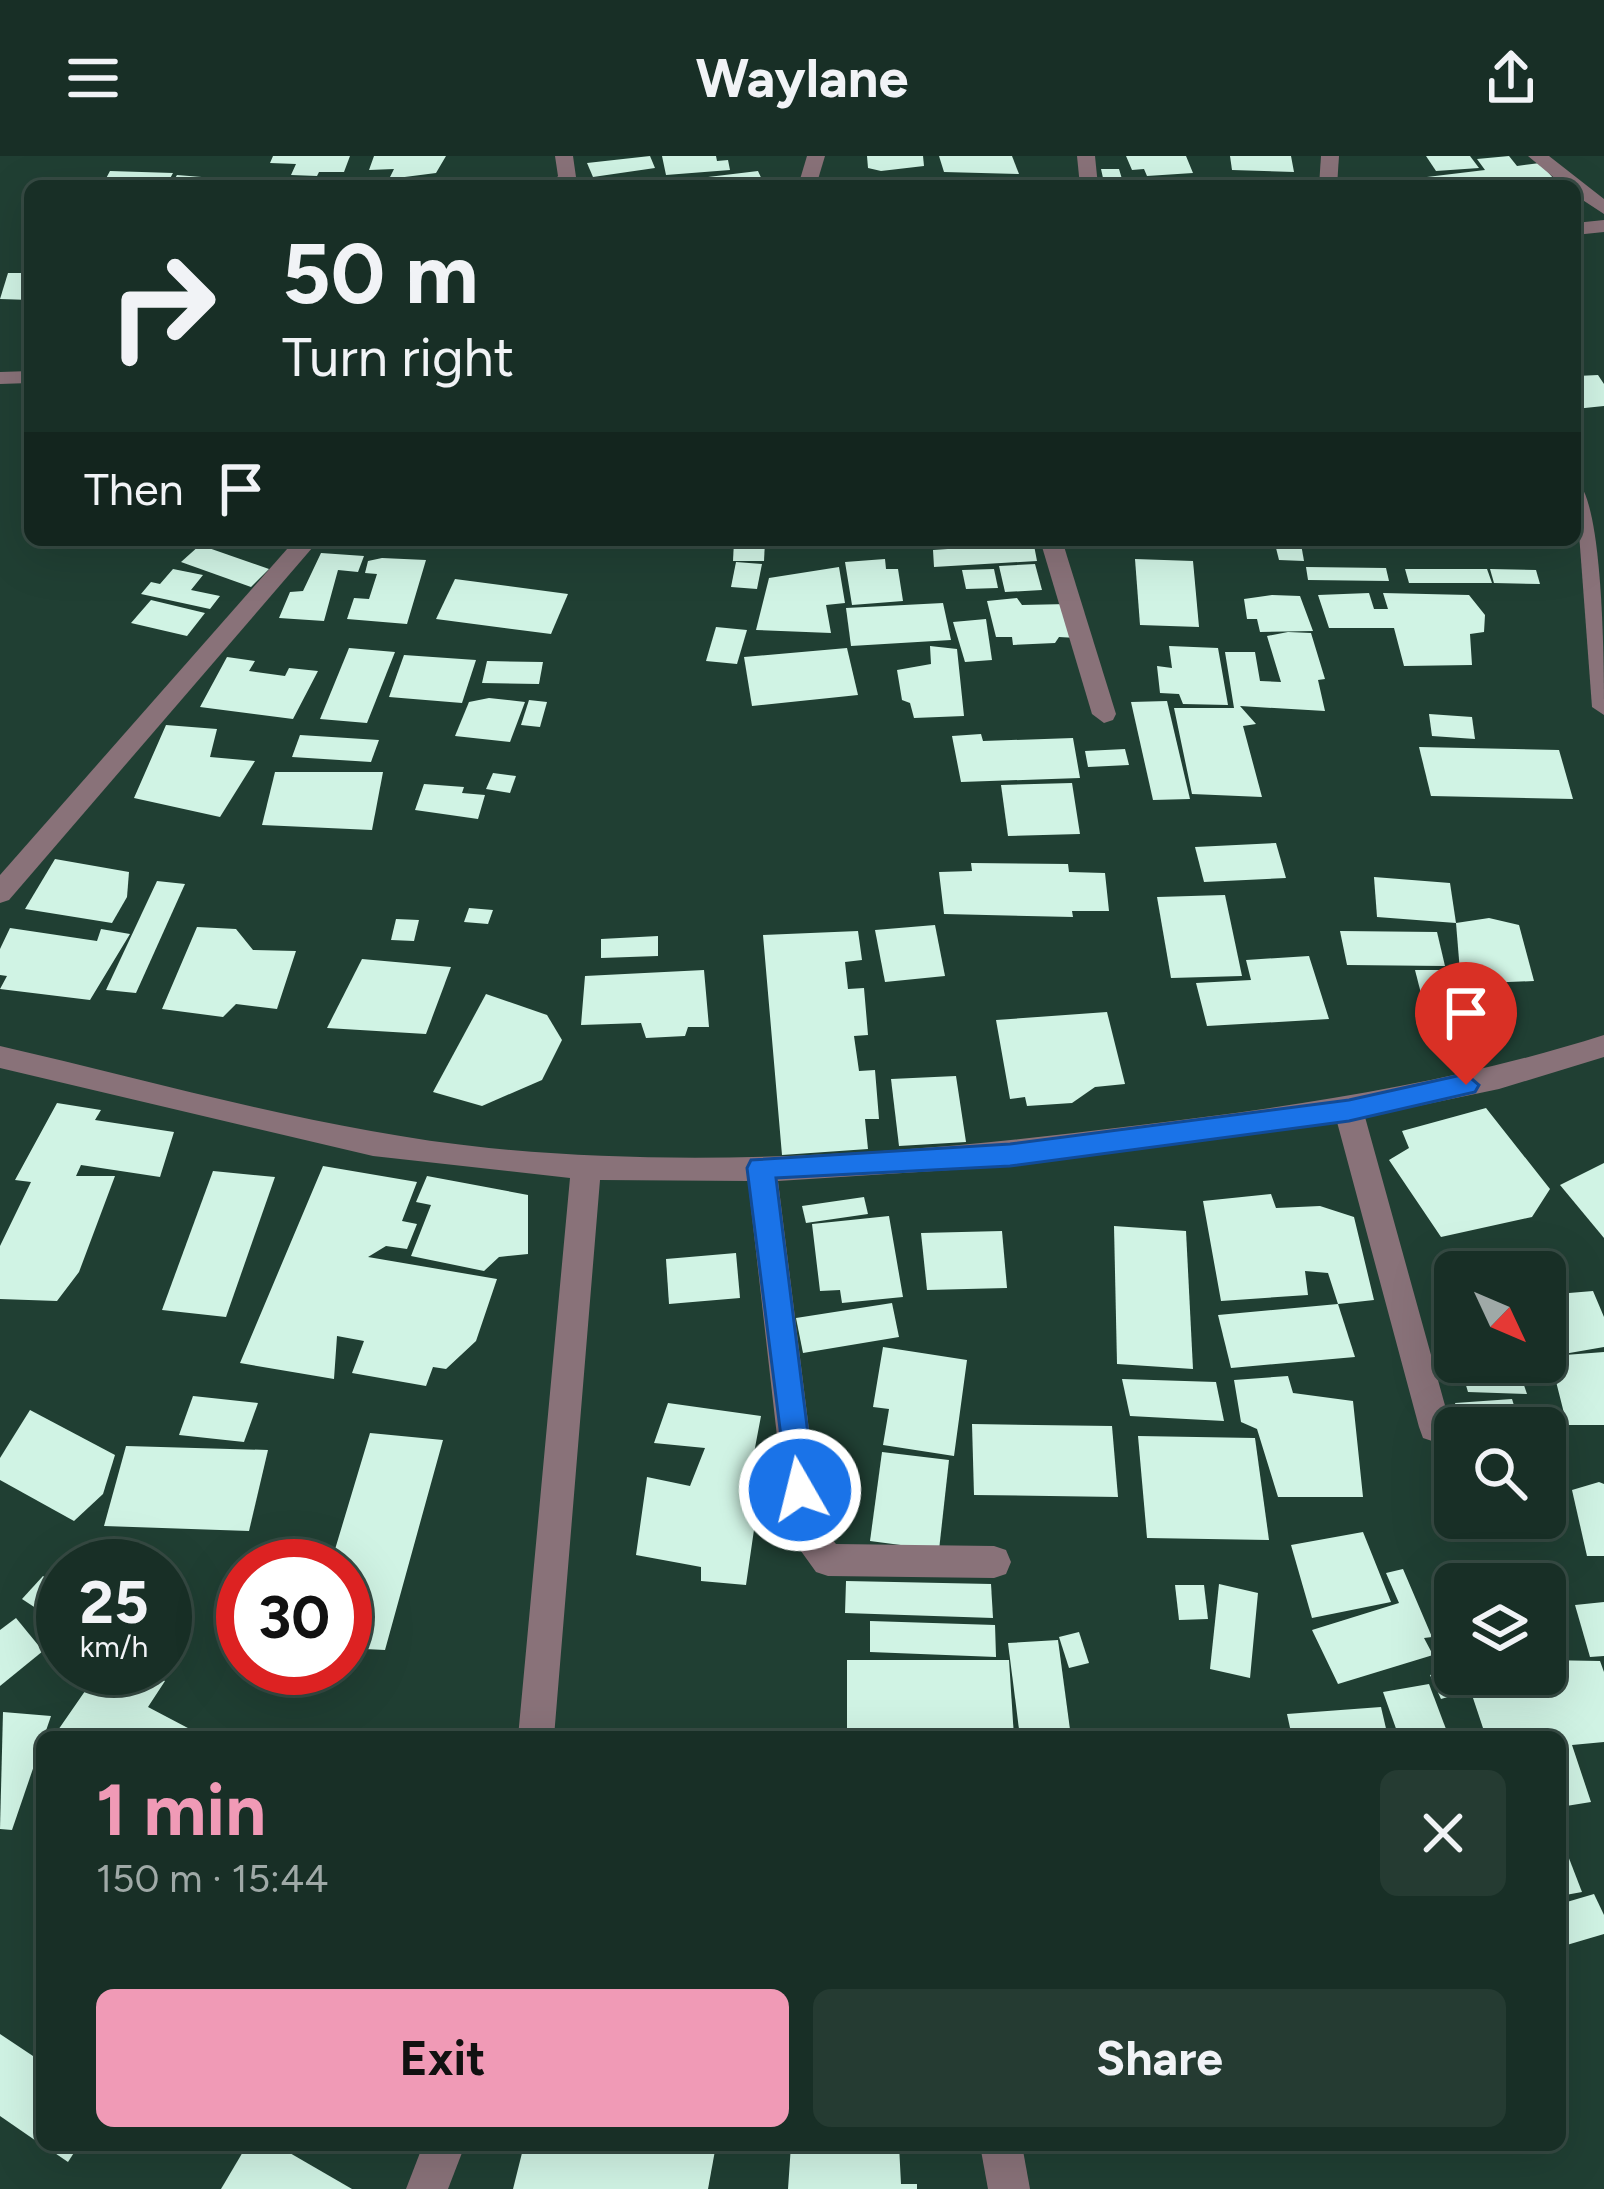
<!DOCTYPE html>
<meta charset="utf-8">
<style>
body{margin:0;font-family:Figtree,sans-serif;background:#253b32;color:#f1f3f6;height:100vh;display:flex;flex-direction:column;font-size:45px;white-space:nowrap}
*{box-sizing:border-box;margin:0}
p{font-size:39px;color:#9fa9a7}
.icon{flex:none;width:66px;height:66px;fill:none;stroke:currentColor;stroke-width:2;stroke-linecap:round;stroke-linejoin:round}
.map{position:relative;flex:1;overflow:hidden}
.sheet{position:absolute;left:36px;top:1575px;width:1530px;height:420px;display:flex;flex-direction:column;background:#182f26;border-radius:18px;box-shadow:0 12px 48px #0002,0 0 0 3px #364a43}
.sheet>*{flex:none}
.hud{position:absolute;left:24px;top:24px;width:1557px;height:366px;border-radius:18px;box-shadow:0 12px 48px #0002,0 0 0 3px #364a43;background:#182f26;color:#f1f3f6;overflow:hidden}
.needle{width:78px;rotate:134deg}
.buttons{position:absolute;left:1434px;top:1095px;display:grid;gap:24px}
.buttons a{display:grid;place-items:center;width:132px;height:132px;border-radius:18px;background:#182f26;box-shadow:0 12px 48px #0002,0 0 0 3px #364a43;font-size:60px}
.speed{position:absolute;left:36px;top:1383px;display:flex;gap:24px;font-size:60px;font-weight:700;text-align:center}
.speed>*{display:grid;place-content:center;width:156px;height:156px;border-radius:50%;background:#182f26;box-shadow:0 12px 48px #0002,0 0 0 3px #364a43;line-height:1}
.speed small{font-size:30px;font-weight:400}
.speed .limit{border:18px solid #d22;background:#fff;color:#111}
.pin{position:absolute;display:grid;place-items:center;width:102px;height:102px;color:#fff;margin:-123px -51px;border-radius:50% 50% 50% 0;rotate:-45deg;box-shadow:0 0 12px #0007}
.pin .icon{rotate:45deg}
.me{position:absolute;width:132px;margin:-66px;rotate:352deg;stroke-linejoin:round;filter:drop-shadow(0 0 9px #0008)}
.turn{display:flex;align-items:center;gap:42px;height:252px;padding:0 60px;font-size:54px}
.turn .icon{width:156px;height:156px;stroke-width:2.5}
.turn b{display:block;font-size:84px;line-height:102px}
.then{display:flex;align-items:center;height:114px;padding:0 60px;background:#0003;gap:24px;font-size:45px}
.round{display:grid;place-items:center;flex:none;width:126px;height:126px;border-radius:18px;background:#253b32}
.headline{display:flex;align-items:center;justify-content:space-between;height:204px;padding:0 60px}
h1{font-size:72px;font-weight:700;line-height:90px;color:#f09ab6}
.cta{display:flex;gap:24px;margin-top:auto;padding:24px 60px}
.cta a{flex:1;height:138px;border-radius:18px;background:#f09ab6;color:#111;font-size:48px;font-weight:700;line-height:138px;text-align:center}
.cta a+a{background:#253b32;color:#f1f3f6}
header{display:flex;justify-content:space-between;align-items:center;height:156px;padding:0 60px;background:#182f26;font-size:54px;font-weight:700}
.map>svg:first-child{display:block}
</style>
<header><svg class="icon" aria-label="menu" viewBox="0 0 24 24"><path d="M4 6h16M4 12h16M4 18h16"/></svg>Waylane<svg class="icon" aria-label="share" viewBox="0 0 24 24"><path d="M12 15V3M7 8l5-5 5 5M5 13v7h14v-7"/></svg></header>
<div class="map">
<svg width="1604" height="2033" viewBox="0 0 1604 2033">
<rect width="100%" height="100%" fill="#203f33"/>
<!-- building -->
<g fill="#d0f3e4">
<path d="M273 0H350L344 16H319L317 20 291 19 296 8 270 7Z"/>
<path d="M374 0H446L436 17 389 23 394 13 369 14Z"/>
<path d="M650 0 655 12 593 21 587 7Z"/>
<path d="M662 0H716L717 5 728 4 730 14 666 19Z"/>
<path d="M867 0H923L924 10 881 15 868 12Z"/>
<path d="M939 0H1012L1019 18 944 16Z"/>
<path d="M1126 0H1186L1193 17 1147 20 1144 13 1132 14Z"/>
<path d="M1230 0H1291L1294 16 1232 14Z"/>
<path d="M1426 0H1470L1479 12 1436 15Z"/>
<path d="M1509 0 1517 10 1540 7 1560 30H1407L1402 24 1485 14 1477 3Z"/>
<path d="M1101 13H1119L1122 23 1179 21 1182 30H1118L1116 22H1103Z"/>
<path d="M110 15 173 17 166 30H102Z"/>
<path d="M758 15 764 28 685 30 683 24Z"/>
<path d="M177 19 214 22 209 30H170Z"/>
<path d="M8 117H30V144L0 143Z"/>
<path d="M1598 219 1604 228V250L1575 253V227L1581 226 1577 220Z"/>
<path d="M1021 384H1033L1037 405 934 411 933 394 1021 388Z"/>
<path d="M734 385H765L764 405H733Z"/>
<path d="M1275 388H1301L1304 405 1279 404Z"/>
<path d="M200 389 269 413 251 431 181 406Z"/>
<path d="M321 397 364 400 358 416 338 414 324 465 279 462 290 436 303 435Z"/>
<path d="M382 402 426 404 407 468 347 463 354 442 369 443 377 418 365 417 368 405Z"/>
<path d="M885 403 886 413H898L903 445 852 449 845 406Z"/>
<path d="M1135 403 1193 405 1199 471 1140 469Z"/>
<path d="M736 406 762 408 757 433 731 431Z"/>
<path d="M1035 408 1042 434 1005 436 999 410Z"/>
<path d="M839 411 845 447 826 449 831 477 756 474 769 422Z"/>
<path d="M1306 411 1386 412 1389 425 1308 424Z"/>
<path d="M173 413 203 419 191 434 220 440 210 453 141 438 151 426 160 428Z"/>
<path d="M994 413 998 432 966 433 962 414Z"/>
<path d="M1405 413H1487L1492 427H1409Z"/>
<path d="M1490 413 1536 414 1540 428 1494 427Z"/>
<path d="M455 423 568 438 551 478 436 463Z"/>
<path d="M1369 437 1374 453H1388L1383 437 1469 439 1485 459 1484 476 1470 478 1472 509 1404 510 1394 472H1329L1318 439Z"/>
<path d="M1272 439 1300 440 1313 475 1260 476 1257 463H1247L1244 443Z"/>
<path d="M1017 442 1022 449 1068 448 1077 482 1059 481 1055 487 1013 489 1012 481H996L987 445Z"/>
<path d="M151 444 205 457 187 480 131 467Z"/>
<path d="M943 447 951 484 851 490 846 452Z"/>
<path d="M986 463 992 504 965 506 953 466Z"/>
<path d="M716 471 747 474 737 508 706 505Z"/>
<path d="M1288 476 1311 477 1325 523 1318 524 1325 555 1240 550 1256 568 1243 570 1262 641 1192 638 1174 552H1234L1225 496H1255L1260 525 1281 526 1267 480Z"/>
<path d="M930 490 957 493 964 560 914 562 910 547 902 544 897 514 931 508Z"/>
<path d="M1169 490 1218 492 1228 549 1183 548 1179 538 1160 537 1157 510 1172 512Z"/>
<path d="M349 492 395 496 367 567 320 563Z"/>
<path d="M847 492 858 539 752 550 744 501Z"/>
<path d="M404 499 476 504 462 547 389 541Z"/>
<path d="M227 501 255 505 249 515 285 520 289 512 318 515 293 563 200 551Z"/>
<path d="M487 505 543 506 539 528 482 527Z"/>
<path d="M489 542 525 546 510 586 455 580 469 546Z"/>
<path d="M529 544 547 546 540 571 521 569Z"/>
<path d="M1167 545 1190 643 1153 644 1131 546Z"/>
<path d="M1429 558 1472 561 1475 583 1432 580Z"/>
<path d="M166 569 217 573 210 601 255 605 220 661 134 642Z"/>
<path d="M981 578 983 585 1073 582 1080 622 961 626 952 580Z"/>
<path d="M300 579 379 584 371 606 292 601Z"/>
<path d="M1419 591 1559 594 1573 643 1431 640Z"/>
<path d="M1125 593 1129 609 1088 611 1085 595Z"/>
<path d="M275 616H383L372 674 262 669Z"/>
<path d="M493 617 516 620 510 637 486 633Z"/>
<path d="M1072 627 1080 678 1008 680 1001 629Z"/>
<path d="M424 628 464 631 462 637 485 639 478 663 415 654Z"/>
<path d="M1276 687 1286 722 1204 726 1195 691Z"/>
<path d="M55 703 129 716 127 741 112 767 25 753Z"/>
<path d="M971 707 1068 708 1069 716 1105 717 1109 755H1072L1073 761 944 758 939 716 972 715Z"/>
<path d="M1374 721 1450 727 1456 767 1377 761Z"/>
<path d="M157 725 185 728 136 837 106 834Z"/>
<path d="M1225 739 1242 820 1171 822 1157 741Z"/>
<path d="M469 752 493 754 488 768 464 766Z"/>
<path d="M1489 762 1519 769 1534 825 1461 828 1456 767Z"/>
<path d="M396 763 419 764 414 785 391 784Z"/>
<path d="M935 769 945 820 885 826 875 774Z"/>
<path d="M197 771 236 773 253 794 296 795 277 853 236 848 223 861 162 853Z"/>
<path d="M10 772 97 785 101 773 130 778 90 844 0 833 7 820 0 819V793Z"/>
<path d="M858 775 862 804 845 806 848 833 864 832 868 879 854 880 859 915 875 914 879 963H865L868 993 782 999 763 779Z"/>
<path d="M1340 775 1437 776 1445 810 1347 809Z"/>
<path d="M658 780V800L601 802V783Z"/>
<path d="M1309 800 1329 863 1207 870 1196 827 1251 824 1246 804Z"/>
<path d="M362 803 451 811 426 878 327 872Z"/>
<path d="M704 814 709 871H688L685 880 646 882 641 867 581 869 585 820Z"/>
<path d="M1415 814H1447L1458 856 1426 857Z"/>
<path d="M486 838 547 859 562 884 542 924 482 950 433 936Z"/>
<path d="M1107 856 1125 928 1095 931 1072 947 1027 950 1025 941 1010 943 996 864Z"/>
<path d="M956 920 966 986 899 990 891 923Z"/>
<path d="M57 947 101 954 95 964 174 976 160 1021 81 1009 76 1020H115L79 1116 57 1145 0 1143V1090L31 1026 15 1024Z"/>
<path d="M1486 952 1550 1033 1532 1061 1441 1081 1389 1004 1409 992 1402 975Z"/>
<path d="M1604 1007V1082L1560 1029Z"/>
<path d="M323 1010 417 1026 402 1065 417 1068 407 1093 386 1090 368 1101 497 1123 476 1185 446 1213 433 1211 426 1230 352 1217 364 1185 337 1180 334 1223 240 1207Z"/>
<path d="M213 1015 275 1021 226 1161 162 1154Z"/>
<path d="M427 1020 528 1039V1098L499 1101 484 1115 411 1100 431 1049 416 1046Z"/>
<path d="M1271 1038 1276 1052 1320 1050 1354 1061 1374 1144 1338 1148 1328 1117 1305 1115 1308 1139 1221 1145 1203 1045Z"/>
<path d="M864 1041 868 1058 806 1067 802 1050Z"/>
<path d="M889 1060 903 1141 842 1147 840 1134 820 1135 812 1068Z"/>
<path d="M1114 1070 1186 1075 1193 1213 1117 1208Z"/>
<path d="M1002 1075 1007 1132 927 1134 921 1077Z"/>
<path d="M736 1097 740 1142 669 1148 666 1103Z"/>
<path d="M1593 1135 1604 1161V1191L1552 1200 1604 1196V1269H1567L1545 1182V1139Z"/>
<path d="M892 1147 899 1181 803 1197 796 1162Z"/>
<path d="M1338 1148 1355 1201 1231 1212 1218 1159Z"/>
<path d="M883 1191 967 1204 954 1300 883 1289 889 1253 873 1251Z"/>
<path d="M1459 1206H1516L1527 1238 1468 1236Z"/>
<path d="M1288 1220 1293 1237 1353 1245 1363 1341H1278L1257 1273 1241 1266 1234 1224Z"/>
<path d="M1122 1223 1216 1226 1224 1265 1130 1260Z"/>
<path d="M193 1240 258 1247 244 1286 179 1279Z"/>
<path d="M1512 1243 1521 1272H1463L1455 1247Z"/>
<path d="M668 1247 761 1260 754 1297 765 1298 746 1429 701 1425V1411L636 1399 647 1321 690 1330 705 1292 654 1287Z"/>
<path d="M30 1254 115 1299 103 1338 74 1365 0 1324V1302Z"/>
<path d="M972 1268 1112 1270 1118 1341 974 1339Z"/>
<path d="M370 1277 443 1284 385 1494 345 1492V1410H330Z"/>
<path d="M1138 1280 1255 1282 1269 1384 1147 1382Z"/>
<path d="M126 1290 268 1294 249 1375 104 1370Z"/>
<path d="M882 1296 949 1304 939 1394 870 1385Z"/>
<path d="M1599 1326 1604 1328V1400H1587L1572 1334Z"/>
<path d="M1363 1376 1391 1446 1312 1462 1291 1389Z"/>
<path d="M1403 1413 1432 1481 1424 1482 1433 1499 1338 1528 1312 1474 1399 1447 1386 1417Z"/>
<path d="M43 1420 63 1434V1470L22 1443Z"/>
<path d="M846 1425 991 1428 993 1462 845 1457Z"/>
<path d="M1219 1428 1258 1437 1250 1522 1210 1513Z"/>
<path d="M1175 1429H1204L1208 1463 1179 1464Z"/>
<path d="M1604 1446V1500L1590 1501 1575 1449Z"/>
<path d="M16 1462 43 1495 0 1530V1474Z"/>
<path d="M870 1465 995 1469 996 1501 870 1496Z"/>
<path d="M1079 1476 1089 1507 1069 1512 1059 1481Z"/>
<path d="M1058 1484 1071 1581H1020L1008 1487Z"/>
<path d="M847 1504H1009L1014 1581H847Z"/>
<path d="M1545 1504 1600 1505 1604 1516V1586L1572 1589 1591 1646 1560 1651V1581H1486L1465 1518H1545Z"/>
<path d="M101 1512H139L165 1525 148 1551 205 1581H64L56 1577Z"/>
<path d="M1447 1515 1458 1538 1441 1543 1430 1519Z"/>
<path d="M1429 1528 1449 1581H1399L1383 1536Z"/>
<path d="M1381 1551 1388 1581H1292L1287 1558Z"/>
<path d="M3 1556 51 1560 12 1674 0 1673Z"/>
<path d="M1560 1679 1582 1736 1560 1740Z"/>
<path d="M1594 1738 1604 1759V1778L1560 1791V1748Z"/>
<path d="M0 1878 42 1906V1989L0 1960Z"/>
<path d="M43 1989H79L68 2006Z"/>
<path d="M247 1989H276L352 2033H221Z"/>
<path d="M524 1989H716L708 2033H513Z"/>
<path d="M791 1989H899L901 2028H917V2033H788Z"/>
</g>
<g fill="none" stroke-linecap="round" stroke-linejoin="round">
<!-- minor -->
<g fill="#897279" fill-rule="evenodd">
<path d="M555 0H573L576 21 569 30H550L558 20Z"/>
<path d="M807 0H825L816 30H798Z"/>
<path d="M1077 0H1095L1098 30H1080Z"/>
<path d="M1321 0H1339L1337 30H1319Z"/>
<path d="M1528 0H1549L1604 43V58L1575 39V30H1564Z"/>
<path d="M1604 64V76L1575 79V67Z"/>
<path d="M30 215V227L0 228V216Z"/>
<path d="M1575 324C1604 340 1604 517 1604 559L1592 551Z"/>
<path d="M295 384H319L9 744 0 747V719Z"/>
<path d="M1040 384H1062L1116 558 1113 564 1104 567 1092 558Z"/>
<path d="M1604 879V901L1499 933 1365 961 1451 1271 1447 1282 1435 1286 1423 1282 1419 1271 1337 966 981 1012 778 1025 821 1370 836 1388 994 1390 1006 1394 1011 1406 1006 1418 994 1422 828 1420 816 1416 788 1377 748 1025 600 1024 554 1581H518L570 1022 373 1000 0 912V890C161 927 324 975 489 992 703 1013 919 997 1132 970 1292 951 1450 928 1604 879Z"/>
<path d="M423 1989H465L448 2033H406Z"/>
<path d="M980 1989H1022L1030 2033H988Z"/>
</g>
</g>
<!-- route -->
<path fill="#1a73e8" stroke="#114b97" stroke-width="3" d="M1466 918 1479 929 1475 936 1349 965 1010 1010 776 1022 815 1334 811 1344 800 1348 789 1344 747 1012 751 1004 1010 988 1349 944Z"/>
</svg>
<div class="buttons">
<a><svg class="needle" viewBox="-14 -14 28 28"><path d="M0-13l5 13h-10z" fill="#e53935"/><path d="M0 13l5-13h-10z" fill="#9fa9a7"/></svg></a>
<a><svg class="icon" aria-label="search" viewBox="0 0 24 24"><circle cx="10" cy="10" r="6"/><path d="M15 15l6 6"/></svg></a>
<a><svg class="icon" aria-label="layers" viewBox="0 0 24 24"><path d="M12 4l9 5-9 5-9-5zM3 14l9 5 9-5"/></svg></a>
</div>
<div class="speed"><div>25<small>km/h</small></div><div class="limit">30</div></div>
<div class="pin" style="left:1466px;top:929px;background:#d93025"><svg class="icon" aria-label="arrive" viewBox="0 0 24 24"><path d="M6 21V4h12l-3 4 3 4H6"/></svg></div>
<svg class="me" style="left:800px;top:1334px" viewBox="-20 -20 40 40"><circle r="17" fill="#1a73e8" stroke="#fff" stroke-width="3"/><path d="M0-11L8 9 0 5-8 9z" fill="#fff"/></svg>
<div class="hud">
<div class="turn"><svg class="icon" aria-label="right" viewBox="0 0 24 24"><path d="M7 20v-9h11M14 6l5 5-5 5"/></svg><div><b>50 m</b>Turn right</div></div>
<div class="then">Then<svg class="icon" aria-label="arrive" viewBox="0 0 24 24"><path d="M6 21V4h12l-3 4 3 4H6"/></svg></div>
</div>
<section class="sheet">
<div class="headline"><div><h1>1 min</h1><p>150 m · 15:44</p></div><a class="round"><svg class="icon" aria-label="close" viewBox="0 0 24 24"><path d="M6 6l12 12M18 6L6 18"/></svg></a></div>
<div class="cta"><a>Exit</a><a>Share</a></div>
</section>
</div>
